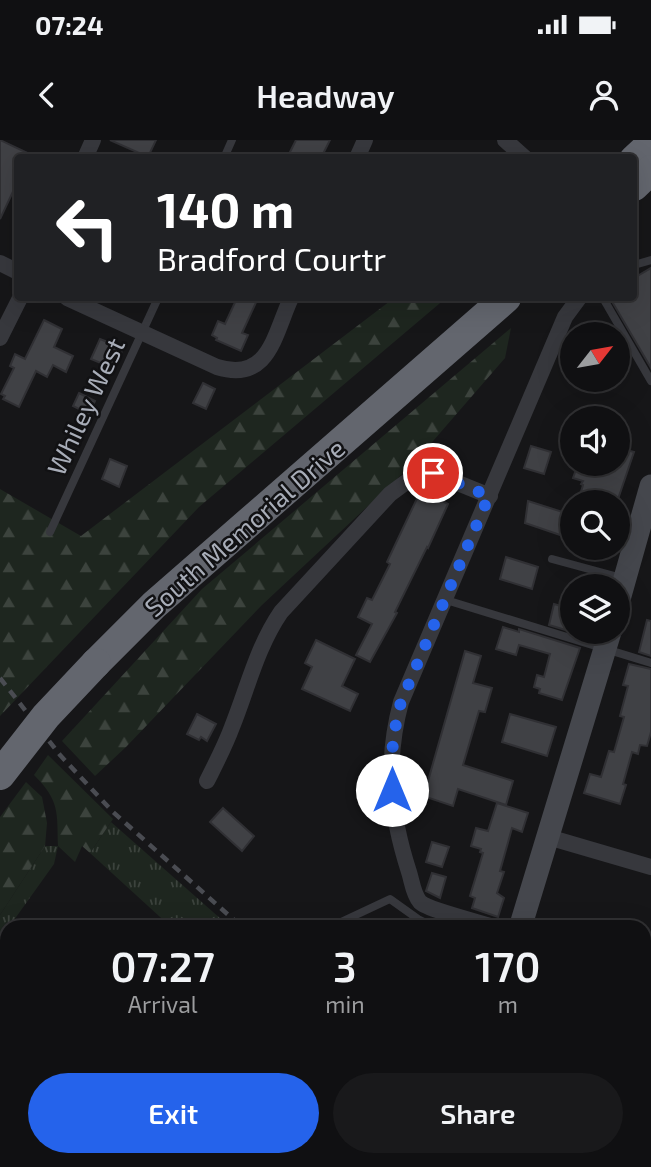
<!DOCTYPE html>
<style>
body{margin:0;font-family:"Exo 2",sans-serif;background:#19191b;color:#f1f3f6;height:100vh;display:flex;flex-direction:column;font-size:26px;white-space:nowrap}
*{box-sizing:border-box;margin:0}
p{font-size:23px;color:#9c9d9f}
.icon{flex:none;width:38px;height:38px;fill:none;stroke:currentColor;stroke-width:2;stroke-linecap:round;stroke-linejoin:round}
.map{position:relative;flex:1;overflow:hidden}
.details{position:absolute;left:0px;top:780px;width:651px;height:247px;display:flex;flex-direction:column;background:#101012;border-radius:21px 21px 0 0;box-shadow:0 7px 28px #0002,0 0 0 2px #303032}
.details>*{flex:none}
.banner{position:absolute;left:14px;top:14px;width:623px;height:147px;border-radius:7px;box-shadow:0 7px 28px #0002,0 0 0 2px #303032;background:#202124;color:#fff;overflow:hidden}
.needle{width:46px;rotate:59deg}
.fabs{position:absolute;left:560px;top:182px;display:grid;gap:14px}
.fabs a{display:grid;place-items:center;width:70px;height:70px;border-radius:50%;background:#101012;box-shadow:0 7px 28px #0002,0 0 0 2px #303032;font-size:35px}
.pin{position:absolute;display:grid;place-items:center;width:60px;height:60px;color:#fff;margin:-30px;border:4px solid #fff;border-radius:50%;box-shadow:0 2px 7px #0007}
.me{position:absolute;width:77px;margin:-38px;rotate:0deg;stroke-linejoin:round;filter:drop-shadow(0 0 5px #0008)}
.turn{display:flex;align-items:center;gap:24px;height:147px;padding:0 28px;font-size:32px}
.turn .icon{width:91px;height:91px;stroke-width:2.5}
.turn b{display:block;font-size:49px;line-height:60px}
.eta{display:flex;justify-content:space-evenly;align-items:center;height:119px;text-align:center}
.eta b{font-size:42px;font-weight:600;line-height:49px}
.cta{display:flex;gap:14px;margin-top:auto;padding:14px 28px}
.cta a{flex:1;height:80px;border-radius:42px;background:#2563eb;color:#fff;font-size:28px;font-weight:600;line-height:80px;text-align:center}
.cta a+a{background:#19191b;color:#f1f3f6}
.status{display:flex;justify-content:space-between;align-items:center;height:49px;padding:0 35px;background:#101012;direction:ltr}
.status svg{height:19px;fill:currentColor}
header{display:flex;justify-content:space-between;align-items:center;height:91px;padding:0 28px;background:#101012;font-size:32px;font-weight:600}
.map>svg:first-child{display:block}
</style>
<div class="status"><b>07:24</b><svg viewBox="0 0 49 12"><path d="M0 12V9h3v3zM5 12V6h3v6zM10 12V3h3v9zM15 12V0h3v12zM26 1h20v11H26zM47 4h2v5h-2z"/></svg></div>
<header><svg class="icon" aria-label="back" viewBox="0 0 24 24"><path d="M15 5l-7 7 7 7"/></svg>Headway<svg class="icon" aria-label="person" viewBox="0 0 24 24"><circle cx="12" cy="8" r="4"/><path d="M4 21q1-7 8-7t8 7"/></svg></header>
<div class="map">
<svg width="651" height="1027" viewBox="0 0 651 1027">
<defs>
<pattern id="grass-tufts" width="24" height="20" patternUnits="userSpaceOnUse" patternTransform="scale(1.75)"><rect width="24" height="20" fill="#1e261f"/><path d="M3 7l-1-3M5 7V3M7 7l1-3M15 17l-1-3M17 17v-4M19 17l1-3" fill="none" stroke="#3c433d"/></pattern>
<pattern id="forest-firs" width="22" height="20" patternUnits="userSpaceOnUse" patternTransform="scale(1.75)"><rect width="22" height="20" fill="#1e261f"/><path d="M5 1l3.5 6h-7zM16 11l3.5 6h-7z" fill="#3c433d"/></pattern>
</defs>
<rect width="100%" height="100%" fill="#161618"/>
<!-- grass -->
<g fill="url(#grass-tufts)">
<path d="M111 682 230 787H171L90 713Z"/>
<path d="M45 706H58L54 724 9 787 7 788 0 801V775Z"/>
</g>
<!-- forest -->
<g fill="url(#forest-firs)">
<path d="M394 158H446L199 367 0 576V349L81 396Z"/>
<path d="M511 188 505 218 414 323 262 465 126 607 95 636 62 601 202 449Z"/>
<path d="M48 615 113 679 90 713 82 706 75 722 58 706C57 672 60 661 34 635Z"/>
<path d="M26 642 42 657 47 683 45 706 0 775V677Z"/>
</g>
<!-- building -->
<g fill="#404145" stroke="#303034" stroke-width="2">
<path d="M0 0 38 18H18V41L0 79Z"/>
<path d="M110 0H156L148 17Z"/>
<path d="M296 0H330L321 18H287Z"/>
<path d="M651 128V228L610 158H634V138Z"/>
<path d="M237 158H258L242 193 248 195 241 211 216 200 217 198 212 195 218 181 225 184Z"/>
<path d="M44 180 62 189 54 207 73 216 66 232 53 225 47 237 36 231 19 267 3 259 5 256 1 254 14 228 10 226 15 214 25 219Z"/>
<path d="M100 199 123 208 118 221 113 219 110 227 91 219Z"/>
<path d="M203 243 215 249 206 269 193 263Z"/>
<path d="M79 253 95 261 89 274 73 266Z"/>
<path d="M531 306 551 312 544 334 524 328Z"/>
<path d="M618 308 634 312 617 362H578L583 345 581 344 583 341 573 338 578 324H618Z"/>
<path d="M110 319 127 326 119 347 102 339Z"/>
<path d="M421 350 448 364 428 408 427 407 395 472 397 473 370 522 356 515 372 484 358 477 367 458 372 460 390 424 387 422Z"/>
<path d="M528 361 572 375V399L525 383Z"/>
<path d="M506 417 538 427 532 449 500 439Z"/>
<path d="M554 464 572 469V492H580L579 494 549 485Z"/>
<path d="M647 480 651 481V516L639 512Z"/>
<path d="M503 487 519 492V489L580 508 562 560 539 553 540 549 534 547 537 535 544 537 550 514 519 505 516 515 496 509Z"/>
<path d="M316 500 355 519 342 546 358 554 350 571 302 549 312 527 305 523Z"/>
<path d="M465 511 481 516 473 543 492 548 485 572 479 571 463 625 513 641 506 665 458 649 453 666 420 655 426 640 428 641Z"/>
<path d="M629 524 651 529V592L647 606 640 605 638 614 632 612 623 644 626 645 620 664 584 653 590 634 601 637 609 611 614 612 624 577 620 576 628 546 623 545Z"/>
<path d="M197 574 216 584 207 601 201 597 199 600 187 594Z"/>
<path d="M510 574 556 587 547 616 502 602Z"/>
<path d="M497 663 528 673 522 692 512 688 500 731 504 732 497 753 504 758 498 777 472 768 475 758 470 756 483 713 480 712 481 709 471 706 476 688 488 691Z"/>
<path d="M223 668 254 696 242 711 210 682Z"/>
<path d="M432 702 449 707 442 727 426 722Z"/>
<path d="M432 733 446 737 440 758 426 751Z"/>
</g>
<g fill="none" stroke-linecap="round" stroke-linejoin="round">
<!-- lane -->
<g stroke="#37383d" stroke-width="8">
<path d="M224 18 232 0"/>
<path d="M634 125 651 120"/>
<path d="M603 158 651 241"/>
<path d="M50 392 158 158"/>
<path d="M552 419 622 438"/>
<path d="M446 460 651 523"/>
<path d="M336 788 341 782 390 759 418 779 436 788"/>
<path d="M644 928 651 941"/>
<path d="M120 1020 122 1027"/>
<path d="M320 1020 323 1027"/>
<path d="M464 1020 472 1027"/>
<path d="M556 1020 561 1027"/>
<path d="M201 1027 213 1020"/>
<path d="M626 1027 628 1020"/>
</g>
<!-- street -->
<g stroke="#37383d" stroke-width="16">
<path d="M505 0 525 18"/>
<path d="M85 18 93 0"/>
<path d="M357 18 365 0"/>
<path d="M0 123 18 132"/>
<path d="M67 158 217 227C269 243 274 195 291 158"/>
<path d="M0 198 20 158"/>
<path d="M207 641C216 623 225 606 232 587 248 547 257 507 281 472L390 354 413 337 433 333 490 356"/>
<path d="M548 697 651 727"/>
<path d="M497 788C482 783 428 770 420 762 413 754 412 741 409 732 390 673 385 622 401 562L565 177 579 158"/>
<path d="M642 1020 651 1023"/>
</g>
<!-- secondary -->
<g stroke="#45474d" stroke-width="23">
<path d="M618 463 651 346"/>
<path d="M520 788 610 492"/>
<path d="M644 872 651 868"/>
<path d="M425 1020 431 1027"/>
<path d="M360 1027 374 1020"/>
<path d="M450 1027 452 1020"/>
</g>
<!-- highway -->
<g stroke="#63666e" stroke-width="30">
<path d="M634 20 651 4"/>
<path d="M634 46 651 30"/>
<path d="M96 523 154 465 506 158"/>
<path d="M0 1016 11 1027"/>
</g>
<!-- rail -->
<g stroke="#4a4c52" stroke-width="4.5" stroke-dasharray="9 7" stroke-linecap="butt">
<path d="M0 538 60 615 113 672 243 788"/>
<path d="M516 1020 523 1027"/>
</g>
<!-- highway-bridge -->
<path stroke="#63666e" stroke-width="30" d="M0 635 46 576 96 523"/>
</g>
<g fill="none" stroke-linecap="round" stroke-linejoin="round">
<!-- route -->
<path stroke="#2563eb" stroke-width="12" stroke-dasharray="0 21.6" d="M392 650C390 620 393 592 401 562L489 356 433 333"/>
</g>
<g text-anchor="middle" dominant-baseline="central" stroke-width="5" stroke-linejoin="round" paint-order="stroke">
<!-- street labels -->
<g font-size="26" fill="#a8adb8" stroke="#111113">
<text transform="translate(85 266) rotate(-65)">Whiley West</text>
<text transform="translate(244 387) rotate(-41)">South Memorial Drive</text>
</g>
</g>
</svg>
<div class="fabs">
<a><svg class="needle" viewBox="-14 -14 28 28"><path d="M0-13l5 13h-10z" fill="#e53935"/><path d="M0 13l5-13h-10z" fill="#9c9d9f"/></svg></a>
<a><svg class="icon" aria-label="sound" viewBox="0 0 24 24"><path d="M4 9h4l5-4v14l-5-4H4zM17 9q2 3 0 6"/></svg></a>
<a><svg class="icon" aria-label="search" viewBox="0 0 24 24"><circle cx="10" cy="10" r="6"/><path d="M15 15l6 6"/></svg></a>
<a><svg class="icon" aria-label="layers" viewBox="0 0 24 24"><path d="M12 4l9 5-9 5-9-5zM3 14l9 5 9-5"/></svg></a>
</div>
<div class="pin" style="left:433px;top:333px;background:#d93025"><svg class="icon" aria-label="arrive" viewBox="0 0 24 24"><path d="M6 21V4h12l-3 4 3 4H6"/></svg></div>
<svg class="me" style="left:392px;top:650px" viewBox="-20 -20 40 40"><circle r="19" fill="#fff"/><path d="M0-13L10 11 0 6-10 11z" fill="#2563eb"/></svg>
<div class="banner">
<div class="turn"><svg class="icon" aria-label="left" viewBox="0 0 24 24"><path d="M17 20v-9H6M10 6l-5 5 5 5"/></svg><div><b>140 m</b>Bradford Courtr</div></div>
</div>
<section class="details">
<div class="eta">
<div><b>07:27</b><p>Arrival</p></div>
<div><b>3</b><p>min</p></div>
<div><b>170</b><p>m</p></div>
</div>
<div class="cta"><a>Exit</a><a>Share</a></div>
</section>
</div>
